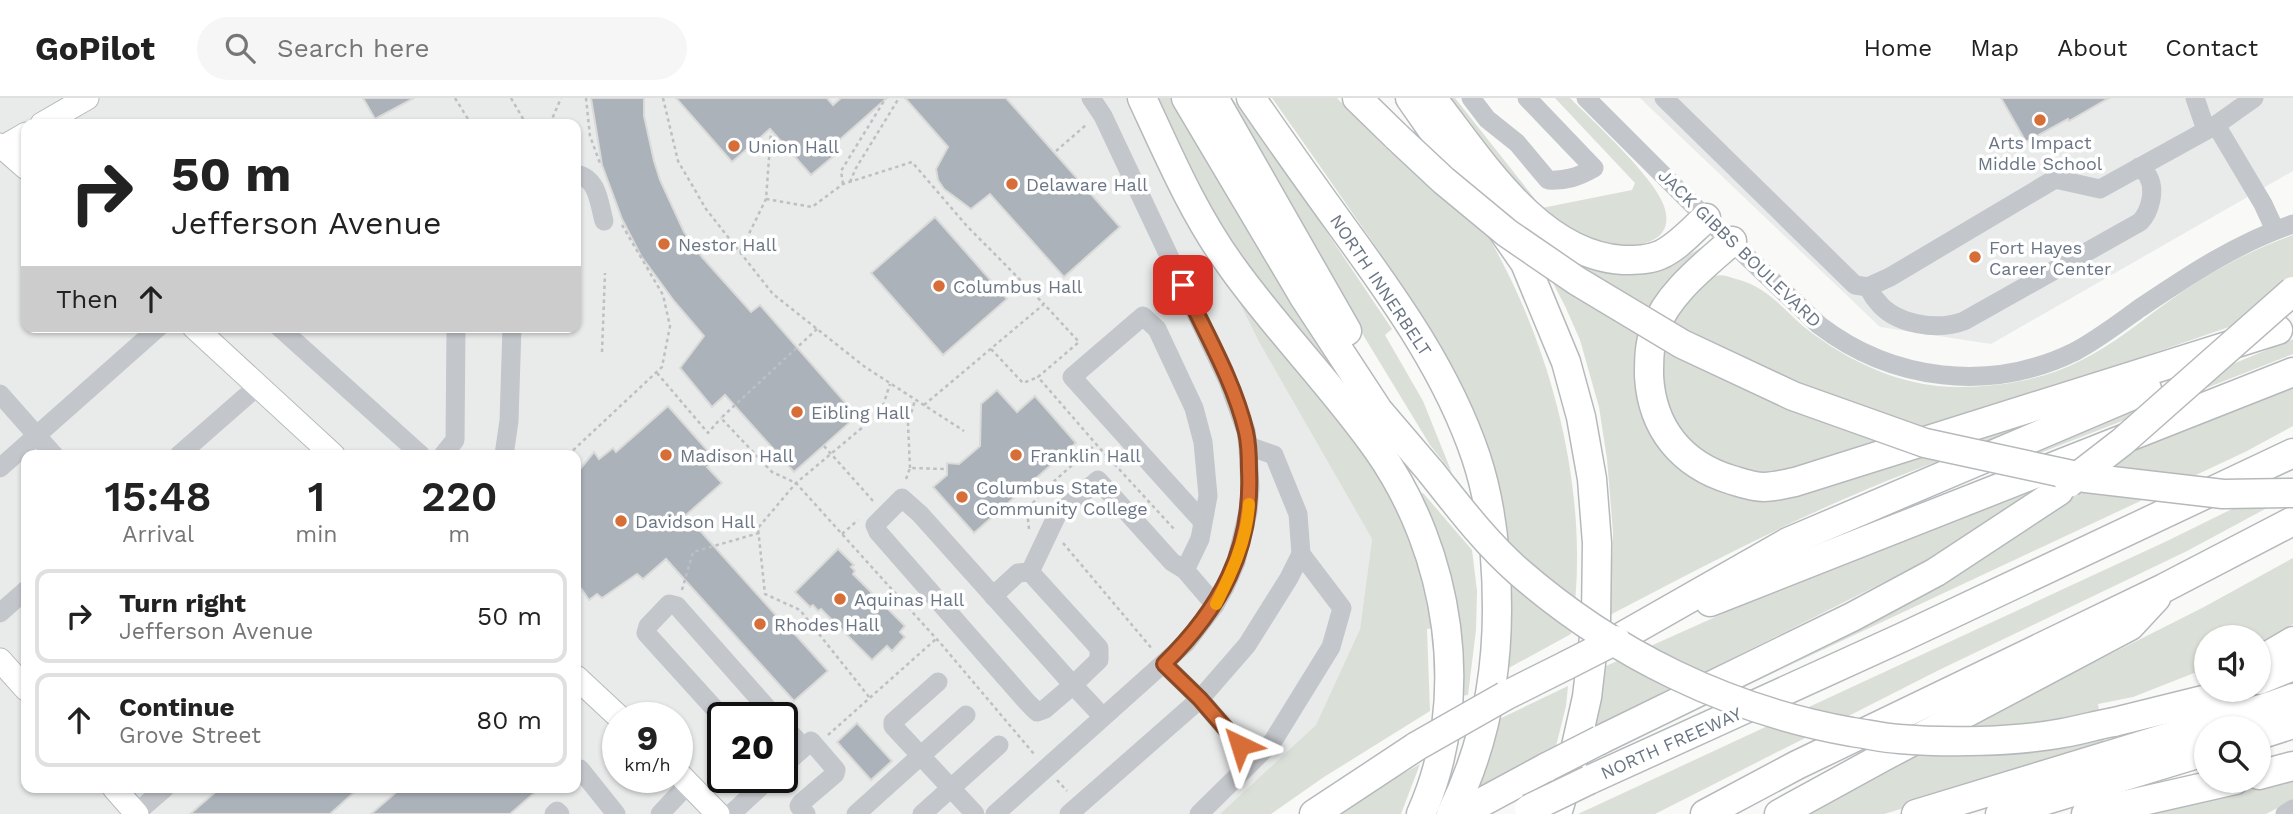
<!DOCTYPE html>
<style>
body{margin:0;font-family:"Work Sans",sans-serif;background:#f6f6f6;color:#222;height:100vh;display:flex;flex-direction:column;font-size:26px;white-space:nowrap}
*{box-sizing:border-box;margin:0}
p{font-size:23px;color:#767676}
.icon{flex:none;width:38px;height:38px;fill:none;stroke:currentColor;stroke-width:2;stroke-linecap:round;stroke-linejoin:round}
.map{position:relative;flex:1;overflow:hidden}
.details{position:absolute;left:21px;top:352px;width:560px;height:343px;display:flex;flex-direction:column;background:#fff;border-radius:14px;box-shadow:0 2px 5px #0004}
.details>*{flex:none}
.guide{position:absolute;left:21px;top:21px;width:560px;height:214px;border-radius:14px;box-shadow:0 2px 5px #0004;background:#fff;color:#222;overflow:hidden}
.tools{position:absolute;left:2194px;top:527px;display:grid;gap:14px}
.tools a{display:grid;place-items:center;width:77px;height:77px;border-radius:50%;background:#fff;box-shadow:0 2px 5px #0004;font-size:35px}
.speed{position:absolute;left:602px;top:604px;display:flex;gap:14px;font-size:35px;font-weight:700;text-align:center}
.speed>*{display:grid;place-content:center;width:91px;height:91px;border-radius:50%;background:#fff;box-shadow:0 2px 5px #0004;line-height:1}
.speed small{font-size:18px;font-weight:400}
.speed .limit{border:4px solid #111;border-radius:10px;background:#fff;color:#111}
.pin{position:absolute;display:grid;place-items:center;width:60px;height:60px;color:#fff;margin:-30px;border-radius:14px;box-shadow:0 4px 10px #0006}
.me{position:absolute;width:77px;margin:-38px;rotate:319deg;stroke-linejoin:round;filter:drop-shadow(0 0 5px #0008)}
.turn{display:flex;align-items:center;gap:24px;height:147px;padding:0 35px;font-size:32px}
.turn .icon{width:91px;height:91px;stroke-width:2.5}
.turn b{display:block;font-size:49px;line-height:60px}
.then{display:flex;align-items:center;height:66px;padding:0 35px;background:#0003;gap:14px;font-size:26px}
.eta{display:flex;justify-content:space-evenly;align-items:center;height:119px;text-align:center}
.eta b{font-size:42px;font-weight:600;line-height:49px}
ul{padding:0;list-style:none}
li{display:flex;align-items:center;gap:21px;height:94px;margin:0 14px 10px;padding:0 21px;border:4px solid #e0e0e0;border-radius:14px}
li div{flex:1}
li b{display:block;font-size:26px}
li em{font-style:normal}
header{display:flex;align-items:center;gap:42px;box-sizing:border-box;height:98px;padding:0 35px;background:#fff;border-bottom:2px solid #e0e0e0}
header strong{font-size:33px}
nav{display:flex;gap:38px;margin-inline-start:auto;font-size:24px}
.search{width:490px;height:63px;background:#f6f6f6;display:flex;align-items:center;gap:18px;box-sizing:border-box;padding:0 24px;border-radius:38px;color:#767676;font-size:26px}
.map>svg:first-child{display:block}
</style>
<header>
<strong>GoPilot</strong>
<div class="search"><svg class="icon" aria-label="search" viewBox="0 0 24 24"><circle cx="10" cy="10" r="6"/><path d="M15 15l6 6"/></svg>Search here</div>
<nav><a>Home</a><a>Map</a><a>About</a><a>Contact</a></nav>
</header>
<div class="map">
<svg width="2293" height="716" viewBox="0 0 2293 716">
<rect width="100%" height="100%" fill="#f9f9f7"/>
<!-- built -->
<g fill="#e9ebea" fill-rule="evenodd">
<path d="M0 0H1130L1167 85 1199 146 1235 196 1259 244 1372 441 1360 531 1316 628 1220 716H0ZM26 26H576V229H26ZM26 357H576V690H26ZM618 620H677V679H618ZM723 620H782V679H723Z"/>
<path d="M1640 0H2293V73L1991 246 1880 229Z"/>
</g>
<!-- green -->
<g fill="#dadfd8">
<path d="M1154 0H1172L1220 86 1370 323 1226 145Z"/>
<path d="M1227 0H1232L1298 91 1392 231 1385 237 1423 303 1452 375 1430 347 1334 189Z"/>
<path d="M1272 0H1337L1391 55 1415 32C1438 66 1465 98 1485 133 1553 248 1593 403 1571 536L1505 572C1508 524 1512 476 1507 429 1494 320 1430 226 1369 139 1337 93 1305 46 1272 0Z"/>
<path d="M1448 0H1455L1542 110 1632 92 1635 85 1555 0H1570C1593 23 1655 80 1664 108 1683 165 1583 149 1559 130 1514 95 1482 44 1448 0Z"/>
<path d="M1525 131 1667 169 1704 148 1637 286 1723 393 2063 313C2006 339 1947 359 1889 382 1793 421 1701 469 1610 517L1613 434 1607 361 1599 309 1580 242 1565 208Z"/>
<path d="M2293 137V207L1970 318 1779 374C1755 375 1729 373 1708 360 1697 354 1689 343 1682 334 1653 294 1656 240 1688 203 1695 194 1703 181 1715 178 1722 176 1729 179 1736 181 1767 189 1780 208 1803 228 1811 235 1821 241 1829 247 1868 272 1911 289 1958 289 2000 289 2042 282 2080 263 2113 247 2142 222 2172 201 2210 174 2249 153 2293 137Z"/>
<path d="M1235 196 1357 344 1378 375 1413 440 1435 530 1427 531 1430 613 1324 679 1271 716H1220L1316 627 1360 531 1372 441 1259 244Z"/>
<path d="M2293 241V256L1915 404 2173 291Z"/>
<path d="M2293 290V328L2245 354 1741 590 1740 584 1837 537 2053 380Z"/>
<path d="M2293 381V396L2187 453 1939 572 1655 716H1578L2167 443Z"/>
<path d="M2039 387H2046L1941 459 1924 464 1594 630 1601 603 1606 568 1836 465Z"/>
<path d="M1423 395 1472 452 1477 493 1476 532 1468 597 1461 598 1418 397Z"/>
<path d="M2293 460V526L2259 546V539H2207V570L2133 599 2098 606 2105 650 1884 716H1808L1982 621 2204 509Z"/>
<path d="M1568 588 1566 608 1556 648 1472 695 1495 623Z"/>
<path d="M1420 666 1401 716H1334L1339 712Z"/>
<path d="M2293 678V702L2266 716H2140Z"/>
</g>
<!-- building -->
<g fill="#acb2b9" stroke="#dadbd9" stroke-width="2">
<path d="M363 0H414L375 21Z"/>
<path d="M591 0H644V18L654 63 660 82 684 134 702 159 751 214 760 207 857 318 794 374 725 297 712 309 680 270 704 238 674 203 641 158 622 121 602 67Z"/>
<path d="M676 0H827L833 7 841 0H887L836 45 841 52 811 77 770 31 732 64Z"/>
<path d="M905 0H1006L1120 129 1064 179 990 96 971 111 944 91 938 82 936 71 948 49Z"/>
<path d="M2001 0H2109L2069 23 2068 21 2026 44Z"/>
<path d="M935 119 1007 201 943 257 871 175Z"/>
<path d="M997 292 1017 314 1035 298 1076 345 974 435 933 389 947 377V365L959 366 980 348 981 306Z"/>
<path d="M668 308 715 361 707 369 722 385 686 417 782 524 788 519 796 529 792 533 828 573 794 603 666 461 643 481 637 476 602 500 597 496 589 502 576 483V376L594 354 599 361 613 350 616 354Z"/>
<path d="M838 451 854 467 851 469 855 473 853 476 905 528 900 534 905 539 892 553 887 548 872 562 821 511 818 513 813 507 810 509 795 494Z"/>
<path d="M857 625 892 663 871 682 837 644Z"/>
<path d="M220 690H359L330 716H190Z"/>
<path d="M401 690H540L510 716H371Z"/>
</g>
<g fill="none" stroke-linecap="round" stroke-linejoin="round">
<defs>
<g id="major">
<path d="M42 26 87 0"/>
<path d="M0 47 26 70"/>
<path d="M0 51 26 36"/>
<path d="M194 229 333 357"/>
<path d="M0 562 26 591"/>
<path d="M576 579 620 620"/>
<path d="M677 674 718 716"/>
<path d="M114 690 137 716"/>
</g>
<g id="highway">
<path d="M1142 0C1169 58 1194 117 1232 169 1277 232 1333 288 1378 352 1450 455 1473 599 1421 716"/>
<path d="M1186 0 1304 199 1378 312 1431 374"/>
<path d="M1214 0 1347 233"/>
<path d="M1251 0C1282 45 1314 90 1346 134 1397 204 1448 276 1476 359 1492 407 1497 460 1497 511 1497 581 1483 652 1451 716"/>
<path d="M1357 0 1397 39"/>
<path d="M1410 0 1525 165 1566 264 1581 319 1592 381 1597 445 1596 522 1587 599 1572 666 1557 716"/>
<path d="M1432 0C1480 61 1538 157 1623 162 1636 162 1648 162 1660 157 1678 149 1692 132 1706 120"/>
<path d="M1732 143C1705 167 1667 196 1655 231 1649 246 1649 262 1649 278 1652 331 1682 367 1732 382 1742 385 1753 389 1764 389 1774 389 1785 386 1795 384L2278 232"/>
<path d="M1710 504 2293 274"/>
<path d="M1616 542 1788 444 2147 291"/>
<path d="M2259 563 2293 543"/>
<path d="M2259 582 2293 568"/>
<path d="M1505 598 1567 567"/>
<path d="M2114 624 2215 599 2234 592"/>
<path d="M2259 637 2293 626"/>
<path d="M1600 642 1852 519 1936 474 2059 393"/>
<path d="M2259 677 2293 668"/>
<path d="M1589 682 1903 539 2293 355"/>
<path d="M1314 716 1417 648"/>
<path d="M1460 716 1547 669"/>
<path d="M1705 716 1797 667 2164 490 2293 423"/>
<path d="M1779 716 1883 659 2130 528 2156 500"/>
<path d="M1916 716 2271 608 2293 600"/>
<path d="M2000 716 2207 653"/>
<path d="M2086 716 2235 682"/>
</g>
</defs>
<!-- major casing -->
<use href="#major" stroke="#b6babe" stroke-width="25"/>
<!-- highway casing -->
<use href="#highway" stroke="#b6b9bc" stroke-width="31"/>
<!-- path -->
<g stroke="#bdbfc2" stroke-width="2.5" stroke-dasharray="3.5 3.5" stroke-linecap="butt">
<path d="M455 0 471 26"/>
<path d="M511 0 526 26"/>
<path d="M586 0 590 38 601 68"/>
<path d="M663 0 678 63 706 111 773 196 865 269 964 333"/>
<path d="M550 26 561 0"/>
<path d="M1056 53 1086 27"/>
<path d="M850 84 856 70 899 0"/>
<path d="M843 86 841 73 884 3"/>
<path d="M766 101 812 109 843 86 912 64 966 127 1044 206"/>
<path d="M740 154 766 101 771 34"/>
<path d="M817 231 721 320 772 374 796 385 942 547 1034 656"/>
<path d="M991 251 1023 285 1038 279"/>
<path d="M602 254 605 175"/>
<path d="M657 275 708 335 721 320"/>
<path d="M924 307 1044 206 1079 244 1038 279 1096 346"/>
<path d="M824 348 874 404"/>
<path d="M568 357 662 269 670 228 663 197 622 127"/>
<path d="M910 370 908 326 915 302"/>
<path d="M906 381 910 370 947 371"/>
<path d="M1043 393 1096 346 1174 431"/>
<path d="M1029 431 1027 412 1043 393 1034 382"/>
<path d="M842 436 858 422"/>
<path d="M1063 445 1153 552"/>
<path d="M682 492 693 454 759 435"/>
<path d="M869 599 800 512 765 496 758 430 796 385 881 314 890 286"/>
<path d="M828 637 936 541"/>
<path d="M1057 682 1067 693"/>
</g>
<!-- minor -->
<g stroke="#c3c6ca" stroke-width="19">
<path d="M1471 0 1487 21 1517 45 1548 82C1566 83 1578 79 1594 70L1527 0"/>
<path d="M1586 0 1706 120 1819 227C1892 283 1990 295 2074 254 2097 242 2119 225 2140 210 2189 177 2237 145 2293 126"/>
<path d="M1664 0 1855 187 1868 189 1890 179 2055 81 2100 91 2216 27 2263 106 2275 132"/>
<path d="M2195 0 2206 32"/>
<path d="M2216 27 2254 0"/>
<path d="M576 76C598 80 599 105 604 123"/>
<path d="M1868 189C1871 194 1873 199 1877 203 1895 227 1938 233 1964 223L2140 124C2150 114 2156 92 2148 78 2146 74 2142 72 2139 69"/>
<path d="M279 229 421 357"/>
<path d="M0 296 54 357"/>
<path d="M179 357 258 288"/>
<path d="M443 357 455 342 456 229"/>
<path d="M504 357 509 323 512 229"/>
<path d="M0 370 159 229"/>
<path d="M902 400 920 416 1073 587 1045 611 1037 614 1027 604 878 434 875 427Z"/>
<path d="M1203 424 1072 279 1143 218 1157 231 1194 310 1203 344 1208 398 1200 441 1185 472 1215 507"/>
<path d="M993 498 1018 475 1030 474"/>
<path d="M0 515 26 492"/>
<path d="M1164 566 1200 601 1253 662"/>
<path d="M938 584 893 624V628L975 716"/>
<path d="M1103 619 1073 587 1099 562V550L1030 474 1057 417 1098 382 1172 464 1185 472"/>
<path d="M723 620 646 535 648 528 669 506 677 508 776 620"/>
<path d="M782 626 803 649"/>
<path d="M782 669 811 643 836 672 835 676 801 705 799 708 806 716"/>
<path d="M580 671 616 716"/>
<path d="M135 716 165 690"/>
<path d="M554 716 557 713 560 716"/>
<path d="M660 716 688 686"/>
<path d="M731 716 771 679"/>
<path d="M856 716 966 617"/>
<path d="M922 716 999 647"/>
<path d="M995 716 1186 545 1215 507 1225 489 1236 464 1248 414 1250 390 1248 348 1246 333 1228 283 1103 18 1091 0"/>
<path d="M1069 716 1200 601 1247 547 1289 480 1301 456 1298 416 1274 357 1248 348"/>
<path d="M1199 716 1273 643 1331 549 1342 510 1301 456"/>
<path d="M2285 716 2293 711"/>
</g>
<!-- major -->
<use href="#major" stroke="#fff" stroke-width="23"/>
<!-- highway -->
<use href="#highway" stroke="#fff" stroke-width="28"/>
<defs>
<g id="highway-bridge">
<path d="M1397 39 1443 82 1507 135 1577 183 1682 246 1793 298 1925 345 2086 380 2223 396 2293 395"/>
<path d="M1431 374C1458 408 1485 444 1518 473 1613 556 1728 612 1852 634 1867 636 1883 640 1899 641 1947 645 2015 644 2063 635 2080 632 2097 627 2114 624"/>
<path d="M2069 385 2122 344 2293 193"/>
<path d="M1567 567 1616 542"/>
<path d="M1417 648 1505 598"/>
<path d="M1547 669 1600 642"/>
<path d="M1529 711 1589 682"/>
</g>
</defs>
<!-- highway-bridge casing -->
<use href="#highway-bridge" stroke="#b6b9bc" stroke-width="31" stroke-linecap="butt"/>
<!-- highway-bridge -->
<use href="#highway-bridge" stroke="#fff" stroke-width="28"/>
</g>
<g fill="none" stroke-linecap="round" stroke-linejoin="round">
<defs>
<path id="route" d="M1183 187C1205 234 1234 283 1246 334 1249 347 1249 359 1249 372 1253 452 1220 511 1164 566L1200 601 1240 647"/>
</defs>
<!-- route casing -->
<use href="#route" stroke="#8c4824" stroke-width="18"/>
<!-- route -->
<use href="#route" stroke="#d76e38" stroke-width="12"/>
<!-- slow -->
<path stroke="#f59e0b" stroke-width="12" d="M1216 506C1232 474 1247 442 1249 406"/>
</g>
<!-- markers -->
<g fill="#d76e38" stroke="#fff" stroke-width="2.5">
<circle cx="2040" cy="22" r="7"/>
<circle cx="734" cy="48" r="7"/>
<circle cx="1012" cy="86" r="7"/>
<circle cx="664" cy="146" r="7"/>
<circle cx="1975" cy="159" r="7"/>
<circle cx="939" cy="188" r="7"/>
<circle cx="797" cy="314" r="7"/>
<circle cx="666" cy="357" r="7"/>
<circle cx="1016" cy="357" r="7"/>
<circle cx="962" cy="399" r="7"/>
<circle cx="621" cy="423" r="7"/>
<circle cx="840" cy="501" r="7"/>
<circle cx="760" cy="526" r="7"/>
</g>
<g text-anchor="middle" dominant-baseline="central" stroke-width="7" stroke-linejoin="round" paint-order="stroke">
<!-- poi labels -->
<g font-size="18" fill="#6a7685" stroke="#fff" text-anchor="start">
<text x="2040" y="44" text-anchor="middle">Arts Impact<tspan x="2040" dy="21">Middle School</tspan></text>
<text x="748" y="48">Union Hall</text>
<text x="1026" y="86">Delaware Hall</text>
<text x="678" y="146">Nestor Hall</text>
<text x="1989" y="149">Fort Hayes<tspan x="1989" dy="21">Career Center</tspan></text>
<text x="953" y="188">Columbus Hall</text>
<text x="811" y="314">Eibling Hall</text>
<text x="680" y="357">Madison Hall</text>
<text x="1030" y="357">Franklin Hall</text>
<text x="976" y="389">Columbus State<tspan x="976" dy="21">Community College</tspan></text>
<text x="635" y="423">Davidson Hall</text>
<text x="854" y="501">Aquinas Hall</text>
<text x="774" y="526">Rhodes Hall</text>
</g>
<!-- street labels -->
<g font-size="18" fill="#6a7685" stroke="#fff">
<text transform="translate(1740 150) rotate(44)">JACK GIBBS BOULEVARD</text>
<text transform="translate(1381 187) rotate(56)">NORTH INNERBELT</text>
<text transform="translate(1671 645) rotate(-24)">NORTH FREEWAY</text>
</g>
</g>
</svg>
<div class="tools">
<a><svg class="icon" aria-label="sound" viewBox="0 0 24 24"><path d="M4 9h4l5-4v14l-5-4H4zM17 9q2 3 0 6"/></svg></a>
<a><svg class="icon" aria-label="search" viewBox="0 0 24 24"><circle cx="10" cy="10" r="6"/><path d="M15 15l6 6"/></svg></a>
</div>
<div class="speed"><div>9<small>km/h</small></div><div class="limit">20</div></div>
<div class="pin" style="left:1183px;top:187px;background:#d93025"><svg class="icon" aria-label="arrive" viewBox="0 0 24 24"><path d="M6 21V4h12l-3 4 3 4H6"/></svg></div>
<svg class="me" style="left:1240px;top:647px" viewBox="-20 -20 40 40"><path d="M0-17L14 15 0 8-14 15z" fill="#d76e38" stroke="#fff" stroke-width="4"/></svg>
<div class="guide">
<div class="turn"><svg class="icon" aria-label="right" viewBox="0 0 24 24"><path d="M7 20v-9h11M14 6l5 5-5 5"/></svg><div><b>50 m</b>Jefferson Avenue</div></div>
<div class="then">Then<svg class="icon" aria-label="ahead" viewBox="0 0 24 24"><path d="M12 20V5M6 11l6-6 6 6"/></svg></div>
</div>
<section class="details">
<div class="eta">
<div><b>15:48</b><p>Arrival</p></div>
<div><b>1</b><p>min</p></div>
<div><b>220</b><p>m</p></div>
</div>
<ul>
<li><svg class="icon" aria-label="right" viewBox="0 0 24 24"><path d="M7 20v-9h11M14 6l5 5-5 5"/></svg><div><b>Turn right</b><p>Jefferson Avenue</p></div><em>50 m</em></li>
<li><svg class="icon" aria-label="ahead" viewBox="0 0 24 24"><path d="M12 20V5M6 11l6-6 6 6"/></svg><div><b>Continue</b><p>Grove Street</p></div><em>80 m</em></li>
</ul>
</section>
</div>
